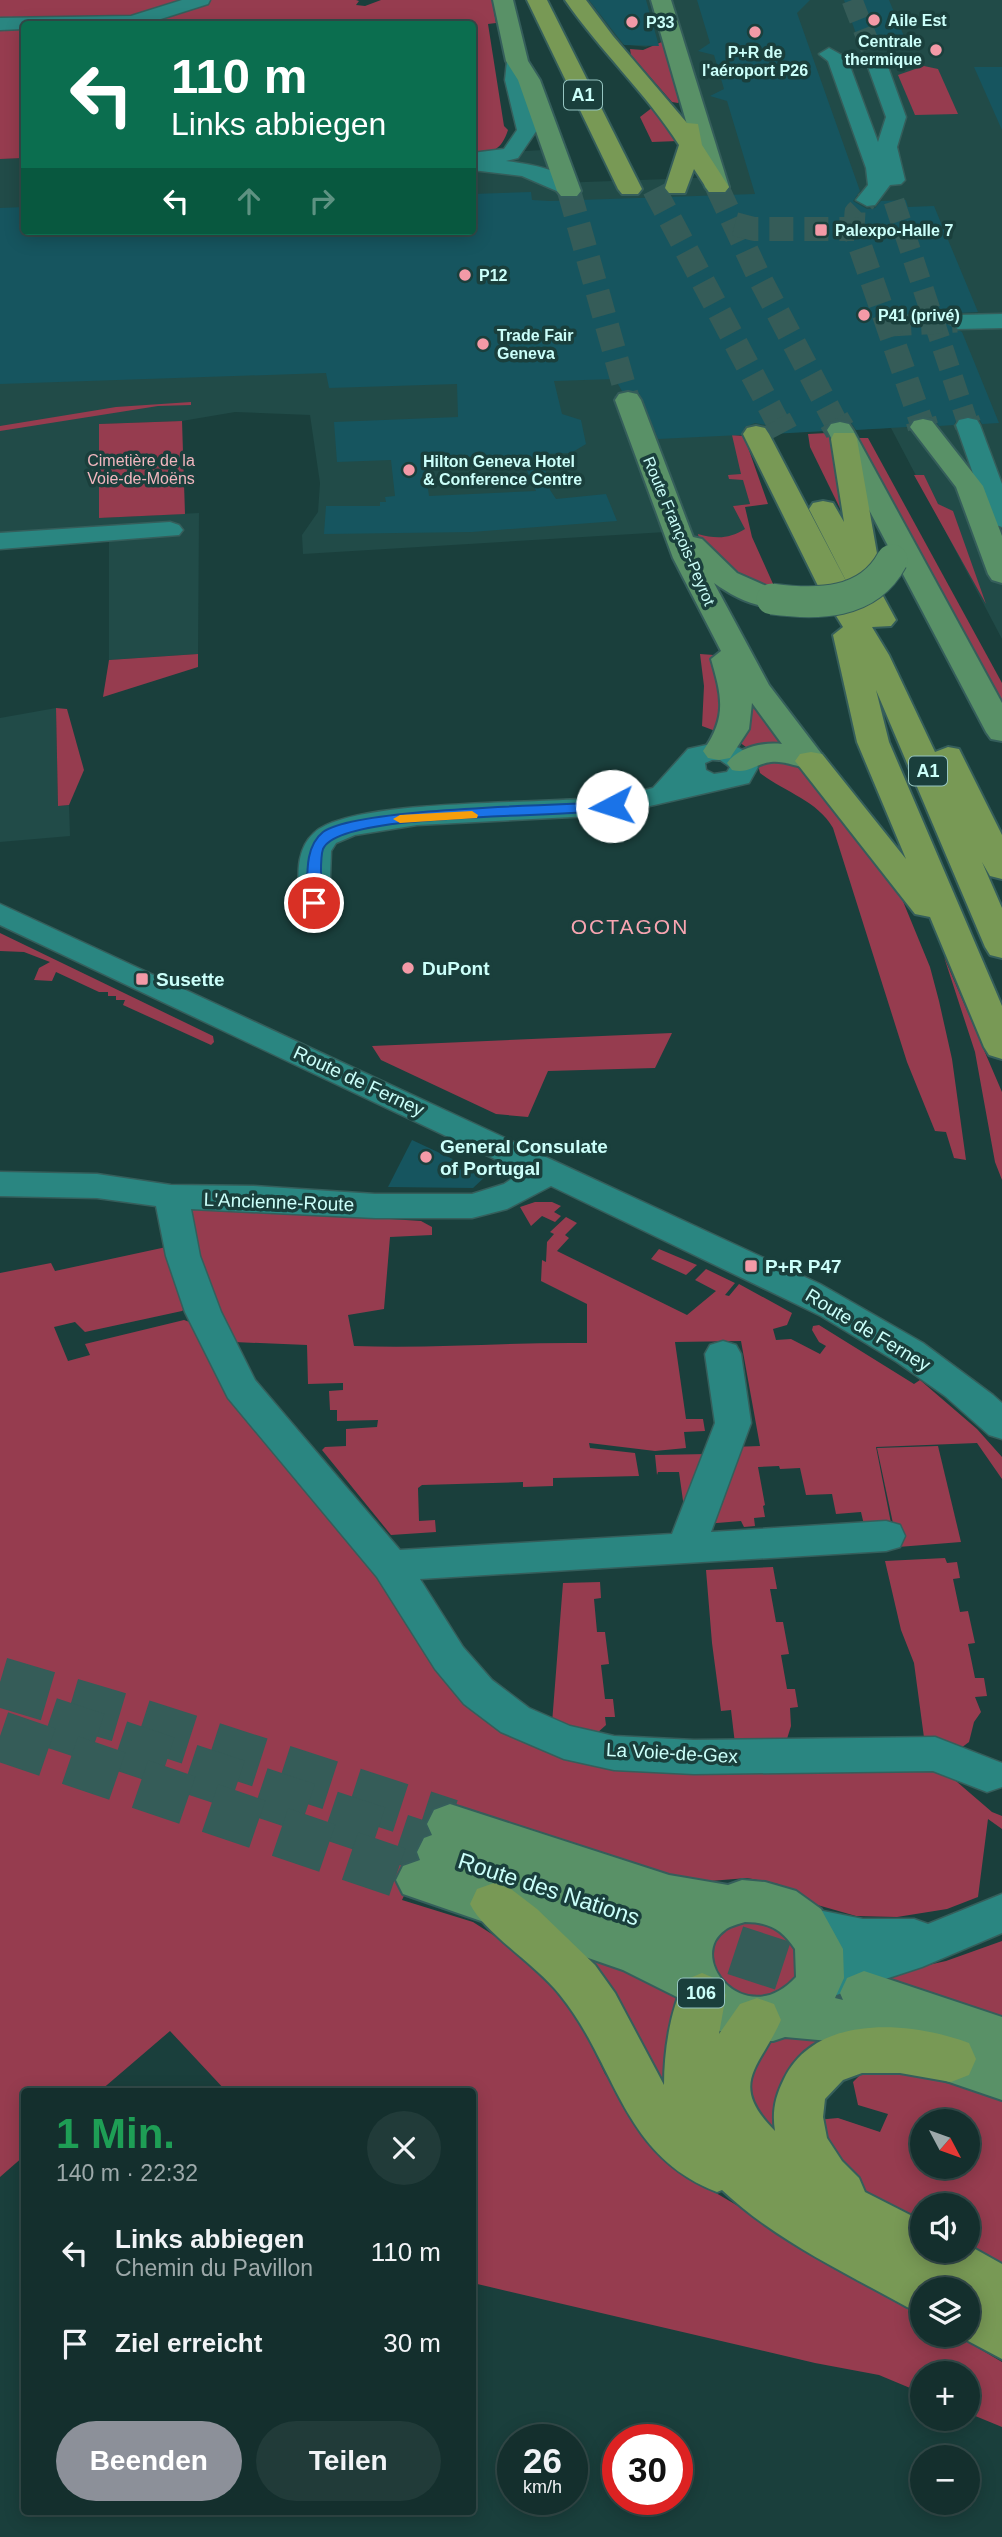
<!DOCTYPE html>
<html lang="de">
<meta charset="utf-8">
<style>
body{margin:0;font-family:Arial,sans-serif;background:#213b39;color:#f1f3f6;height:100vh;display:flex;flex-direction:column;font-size:26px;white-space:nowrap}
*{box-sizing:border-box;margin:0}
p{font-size:23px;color:#9da9aa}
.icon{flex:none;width:38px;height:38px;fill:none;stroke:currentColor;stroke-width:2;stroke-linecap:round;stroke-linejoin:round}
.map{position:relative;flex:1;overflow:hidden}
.drawer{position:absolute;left:21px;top:2088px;width:455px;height:427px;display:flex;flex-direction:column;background:#142f2d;border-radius:7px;box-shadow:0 4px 18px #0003,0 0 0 2px #334a49}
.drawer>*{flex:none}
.banner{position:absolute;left:21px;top:21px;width:455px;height:214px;border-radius:7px;box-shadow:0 4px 18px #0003,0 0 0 2px #334a49;background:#0b6e4f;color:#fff;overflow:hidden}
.needle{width:46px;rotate:131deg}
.fabs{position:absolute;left:910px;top:2109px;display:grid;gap:14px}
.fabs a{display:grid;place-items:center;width:70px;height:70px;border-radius:50%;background:#142f2d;box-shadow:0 4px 18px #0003,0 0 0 2px #334a49;font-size:35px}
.speed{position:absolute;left:497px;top:2424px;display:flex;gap:14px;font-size:35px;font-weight:700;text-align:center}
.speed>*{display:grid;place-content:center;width:91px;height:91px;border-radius:50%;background:#142f2d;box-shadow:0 4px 18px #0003,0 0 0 2px #334a49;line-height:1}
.speed small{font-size:18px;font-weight:400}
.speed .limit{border:10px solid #d22;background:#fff;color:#111}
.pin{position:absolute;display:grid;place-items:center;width:60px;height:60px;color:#fff;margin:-30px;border:4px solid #fff;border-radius:50%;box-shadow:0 2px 7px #0007}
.me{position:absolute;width:77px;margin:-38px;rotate:265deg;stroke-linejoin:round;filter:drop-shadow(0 0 5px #0008)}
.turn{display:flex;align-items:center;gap:24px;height:147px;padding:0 35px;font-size:32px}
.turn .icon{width:91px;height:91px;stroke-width:2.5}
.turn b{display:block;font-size:49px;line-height:60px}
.lanes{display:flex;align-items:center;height:66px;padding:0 35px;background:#0003;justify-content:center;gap:35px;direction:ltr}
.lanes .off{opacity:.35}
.round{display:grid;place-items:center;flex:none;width:74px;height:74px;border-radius:37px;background:#213b39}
.summary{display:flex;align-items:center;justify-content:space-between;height:119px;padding:0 35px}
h1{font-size:42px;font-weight:800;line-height:52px;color:#1e9e55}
.action{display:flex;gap:14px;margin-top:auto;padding:14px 35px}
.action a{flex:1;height:80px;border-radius:42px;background:#8c9099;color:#fff;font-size:28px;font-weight:800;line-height:80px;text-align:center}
.action a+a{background:#213b39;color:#f1f3f6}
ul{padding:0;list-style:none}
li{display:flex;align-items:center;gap:21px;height:91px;padding:0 35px}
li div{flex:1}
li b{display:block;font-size:26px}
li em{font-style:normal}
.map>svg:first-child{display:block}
</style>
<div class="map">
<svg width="1002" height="2537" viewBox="0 0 1002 2537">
<rect width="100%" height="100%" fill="#1a3f3c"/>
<!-- built -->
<g fill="#214b48">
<path d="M588 0H1002V639L891 428 733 435 750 504 734 506 746 529 733 537 714 538 666 532 303 554 302 535 318 512 320 483 310 415 235 412 182 421 100 424 99 518 199 513 198 654 109 660V541L0 548V159L24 158V231H472L473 154 543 150 558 183 722 177 664 41 646 47 622 44 609 32Z"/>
<path d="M56 708 58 806 69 805 70 836 0 842V718Z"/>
</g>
<!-- green -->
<g fill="#963c4f" fill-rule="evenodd">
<path d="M0 0H186L131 17 0 19Z"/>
<path d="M211 0H356L359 1 356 5 365 6 381 0H492L496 23 488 24 504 126 508 130C501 151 493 152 473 154L472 24H131Z"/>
<path d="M24 27V158L0 159V28Z"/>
<path d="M664 41 679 102 678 103 672 102 631 55 630 49 643 50Z"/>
<path d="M924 66 938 69 958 114 915 115 898 75Z"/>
<path d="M653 107 678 141 652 142 640 117Z"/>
<path d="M191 402V405L158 406 0 431V426L116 407Z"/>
<path d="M182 421 185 514 99 518V424Z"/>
<path d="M827 433 835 450 853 535 810 447 808 434Z"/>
<path d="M732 435 744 436 768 504 745 507 752 537 778 595 750 588 701 547 698 534C716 539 729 539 745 529L733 506 750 504 743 480 729 479 728 475 741 474Z"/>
<path d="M856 438H868L1002 683V714Z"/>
<path d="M914 475H924L938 504 953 511 986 604Z"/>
<path d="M198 654V667L103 697 109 660Z"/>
<path d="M700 654 714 655 727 682 718 732 702 726 704 686Z"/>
<path d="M744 686 787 745 750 750 735 739Z"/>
<path d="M56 708 67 709 84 770 69 805 58 806Z"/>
<path d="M765 757 799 762 873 849 885 877 900 894 930 967 939 1001 952 1059 966 1160 954 1158 946 1132 935 1131 907 1062 833 828C817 800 784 792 760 773L758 765Z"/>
<path d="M0 933 213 1036 214 1042 211 1045 123 1005 125 1000H116V996H108V992H99L56 972 52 981 34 980 39 968 50 962 24 952 0 951Z"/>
<path d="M944 957 1002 1092V1180L995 1162 975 1052Z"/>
<path d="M672 1033 655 1068 548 1071 528 1117 496 1114 381 1060 372 1046Z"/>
<path d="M535 1202H552L561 1206 554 1212 561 1216 555 1222 542 1216 531 1226 520 1207Z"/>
<path d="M201 1207 421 1221 432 1227V1235L390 1237 384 1309 348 1315 354 1346C432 1349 509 1342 587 1343V1304L541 1281 542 1260 546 1262 547 1242 554 1234 550 1232 566 1217 577 1223 565 1235 569 1238 557 1251 687 1315 716 1291 695 1280 706 1269 735 1283 725 1295 729 1296 739 1284 792 1313 787 1325 773 1329 776 1340 791 1339 820 1354 826 1346 819 1342 812 1330 813 1326 819 1325 914 1384 920 1380 977 1429 1002 1457V1479L977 1443 876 1447 892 1528 865 1529 861 1512 836 1514 832 1494 806 1495 800 1468 780 1469 779 1466 758 1467 765 1505 763 1506 765 1517 754 1518 755 1526 744 1527 741 1521 705 1524 732 1447 760 1446 741 1341 675 1342 686 1419H703L705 1431 684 1432 686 1448 655 1451 589 1443 590 1448 635 1453 639 1476 553 1478V1486L523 1487V1482L422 1485 418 1488 419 1521 435 1520 436 1532 391 1535 322 1450 325 1447 346 1446V1429L377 1427 378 1420 337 1421V1410H330L329 1391 343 1390V1383L308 1384 307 1345 234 1342 208 1293 190 1210Z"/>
<path d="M171 1246 190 1304 182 1311 85 1332 75 1322 54 1327 68 1361 90 1355 85 1344 184 1320 198 1325 522 1738 935 1763 992 1812 1002 1816V1829L988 1819 978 1897 947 1909 897 1917 856 1916 814 1904 778 1884 747 1878 710 1881 689 1887 597 1852 448 1802 402 1900 473 1922 532 1960 578 2018 605 2074 670 2166 922 2314V2334L956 2335 1002 2362V2427L968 2413V2373H922V2393L879 2375 815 2363 473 2283 472 2091H226L170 2031 100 2091H24V2156L0 2177V1273L51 1263 55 1271Z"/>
<path d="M659 1249 697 1265 686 1275 651 1259Z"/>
<path d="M938 1446 961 1542 898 1547 877 1448Z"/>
<path d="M707 1454 684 1508 679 1472H658L657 1475 655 1455Z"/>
<path d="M945 1558 947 1563 957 1562 960 1578 953 1579 960 1612 968 1611 975 1643 968 1644 975 1678H984L987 1696 975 1697 981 1712 974 1722 969 1742 961 1748 925 1745 914 1663 901 1630 885 1561Z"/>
<path d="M773 1567 777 1589H770L776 1622H783L789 1654 781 1655 787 1689H795L798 1707 790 1708 791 1726 786 1742 735 1744 731 1710 721 1711 712 1643 706 1570Z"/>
<path d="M600 1582 601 1598 594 1599 597 1632H605L609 1664 601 1665 605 1699H613L615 1717H605L606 1725 596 1734 552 1723 563 1583Z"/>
<path d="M768 1919 800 1951C795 1986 793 1988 760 2001L717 1985 705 1946 722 1924Z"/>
<path d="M565 1939 680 1998 683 2117Z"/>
<path d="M1002 1941V2016L879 1976 946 1961Z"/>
<path d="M835 2030 789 2164 738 2082 765 2039Z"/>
<path d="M864 2071C918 2073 952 2080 1002 2098V2268L968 2249V2205H922V2224L876 2199 847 2175 816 2120 838 2118 880 2132 888 2114 858 2105 853 2082ZM922 2121H968V2166H922Z"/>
</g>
<!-- building -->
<g fill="#16555f" fill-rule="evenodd">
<path d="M589 0H646L659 46 624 45Z"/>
<path d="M697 0H810L797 13 860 191 853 201 867 209 875 208 881 201 906 200 908 207 934 206 978 312 957 313 945 323 962 332 999 423 982 424 978 417 967 415 958 417 954 425 939 426 933 418 922 416 912 420 907 427 856 430 850 421 839 419 829 423 825 431 772 434 766 425 755 423 745 427 741 435 658 439 639 393 622 391 615 379 554 381 562 414 581 420 586 444 571 453 542 454 550 490 556 499 606 494 617 521 472 532 324 534 326 506H380V502H386L385 497 395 496 391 460 337 462 334 422 458 417 457 384 329 388 326 373 0 384V208L24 207V231H472V194L531 192 532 200 550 201 755 194 727 101 710 96 724 89 714 55 698 51 710 43ZM520 455 536 491 429 496 424 459Z"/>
<path d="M844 0H889L906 41 859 42Z"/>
<path d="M974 67H1002V130Z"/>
<path d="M412 1140 487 1175 473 1188 388 1187Z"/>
</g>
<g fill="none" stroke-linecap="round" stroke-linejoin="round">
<!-- minor-tunnel-far1 -->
<g stroke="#355c58" stroke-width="21" stroke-dasharray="21 10" stroke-linecap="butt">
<path d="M852 0 878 67"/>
<path d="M894 201 967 421"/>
<path d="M854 229 855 212 867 200"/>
<path d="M890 326 957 322"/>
</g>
<!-- minor-tunnel -->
<path stroke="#355c58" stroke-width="27" stroke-dasharray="27 14" stroke-linecap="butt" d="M966 420 968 425"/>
<!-- major-tunnel-far2 -->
<g stroke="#355c58" stroke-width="24" stroke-dasharray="24 11" stroke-linecap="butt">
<path d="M717 187 758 275 835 421"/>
<path d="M569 191 628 400"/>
<path d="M735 224 754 229H854L921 421"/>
</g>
<!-- major-tunnel-far1 -->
<g stroke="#355c58" stroke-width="31" stroke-dasharray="31 15" stroke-linecap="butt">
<path d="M834 420 840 430"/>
<path d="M921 420 923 427"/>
</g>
<!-- major-tunnel -->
<g stroke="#355c58" stroke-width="50" stroke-dasharray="50 24" stroke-linecap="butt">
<path d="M0 1682 132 1721 450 1824"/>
<path d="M49 1722 440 1852"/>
<path d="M0 1736 420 1880"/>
<path d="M665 1927 847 1987"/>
</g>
<!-- highway-tunnel-far1 -->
<path stroke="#355c58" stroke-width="24" stroke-dasharray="24 11" stroke-linecap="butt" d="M654 189 777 421"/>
<!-- highway-tunnel -->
<path stroke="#355c58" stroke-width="31" stroke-dasharray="31 15" stroke-linecap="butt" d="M776 420 783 433"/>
<defs>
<g id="minor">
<path d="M182 0H210L208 4 145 24H24V29L0 30V18L131 16Z"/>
<path d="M829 48 847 58 878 142 886 117 868 67 871 63 878 61 888 67 906 117 897 147 905 180 901 184 890 185 875 205 867 206 856 200 868 185 866 168 828 61 819 54Z"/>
<path d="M517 55 527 61 525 80 537 130 518 158 506 161C527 164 564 169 578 187L575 192H559L522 176 472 170V153L504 149 517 130 505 80 507 61Z"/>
<path d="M1002 314V328L958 329 947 322 958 315Z"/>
<path d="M968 418 977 420 980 425 1002 484V527L993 524 989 519 956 425 959 420Z"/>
<path d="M170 522 179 525 183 530 179 535 0 549V533Z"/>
<path d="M720 742C739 746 748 751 758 767L749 783 611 815 417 825 355 835 336 843 331 851 329 903 325 910 314 912 303 910 299 903C299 879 294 851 314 833 354 796 560 806 623 795L653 788 688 749ZM712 760H720L730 767 727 772 714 774 706 770 705 763Z"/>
<path d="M0 904 820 1284 923 1343 993 1395 1002 1403V1439L989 1435 945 1396 897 1362 821 1316 551 1186 507 1209 472 1218H375L191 1209 200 1256 221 1312 255 1380 400 1550 672 1534 715 1423 705 1354 710 1345 723 1341 736 1345 741 1354 751 1423 711 1532 886 1521 900 1525 905 1536 900 1547 886 1551 420 1579 463 1647 492 1680 529 1708 570 1726 614 1736 694 1740 935 1737 1002 1763V1787L987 1792 933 1771 694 1774 614 1770 564 1759 501 1732 464 1704 435 1669 377 1577 228 1398 185 1312 166 1256 156 1206 97 1198 0 1196V1172L97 1174 171 1185 254 1186 375 1194H472L504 1184 522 1172 0 925Z"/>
<path d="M1002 1894V1933L922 1967 818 2001 802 1995 796 1981 802 1967 841 1953 793 1940 786 1927 793 1914 808 1908 863 1919H914L928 1924Z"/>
</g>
<g id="major">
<path d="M493 0H513L528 61 540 80 581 191 577 196H561L557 191 518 80 506 61Z"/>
<path d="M651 0H671L729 187 725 192H709L705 187Z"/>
<path d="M628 392 637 394 641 400 693 537 702 539 737 573 782 593 787 599 782 605C759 611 732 596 714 583L769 685 827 761 822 768C804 772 789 760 771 762 755 764 749 774 732 770L727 763C738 747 763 742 782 744L752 703 749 729 730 758 719 760 708 758 703 751C727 717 722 697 711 659L721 651 673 558 615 400 619 394Z"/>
<path d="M923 419 932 421 983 486 1002 536V583L992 580 988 574 956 487 910 427 914 421Z"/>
<path d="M840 422 849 424 853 430 1002 703V741L991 739 986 732 827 430 831 424Z"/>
<path d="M450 1804 669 1875 728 1885 742 1880 765 1882 796 1891 821 1909 843 1949 844 1978 835 1998 843 2000 840 1993 847 1978 864 1971 1002 2017V2100L829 2041 785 2037 773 2041H744L701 2023 679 1998 623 1970 403 1894 396 1880 403 1866 420 1860 417 1852 424 1838 432 1835 427 1824 434 1810ZM745 1922C768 1922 782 1929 795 1949L796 1977C746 2032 685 1958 725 1930 730 1926 739 1924 745 1922Z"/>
</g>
<g id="highway">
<path d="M527 0H547L642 189 638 194H622L618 189Z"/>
<path d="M565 0H586L613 36 687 123 698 124 702 145 729 187 725 192H709L694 169 685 193H669L665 188 679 145C646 93 600 51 565 0Z"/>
<path d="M756 426 765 428 769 434 858 604 809 509 813 503 823 501 833 503 844 522 831 439 834 433H854L857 439 879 565 870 572 896 620 891 626 872 627 889 655 935 752 948 747 959 749 1002 835V879L990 876 982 862 1002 908V958L990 955 985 947 876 690 889 742 1002 1006V1059L989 1055 984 1047 930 917 915 914 795 761 800 754 811 752 822 754 906 859 857 742 833 635 843 627 820 590 743 434 747 428Z"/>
<path d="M494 1883 511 1889 537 1909 595 1965 615 1993 664 2085C664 2051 670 2011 685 1980L702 1973 719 1980 726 1995 719 2034 740 2004 757 1998 774 2004 781 2020C760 2068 727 2083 775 2131 772 2112 775 2097 784 2079 816 2013 910 2021 969 2043L976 2059 969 2075 951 2082 900 2073H862L843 2080 825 2099 823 2117 827 2138 842 2161 859 2178 865 2192 922 2221V2250H968V2245L1002 2264V2359L955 2334H968V2289H922V2313L907 2307C844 2272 775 2240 722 2190L717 2192C621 2155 617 2065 560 1995 537 1965 484 1933 470 1904L477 1889Z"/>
</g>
</defs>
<!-- minor casing -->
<use href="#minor" stroke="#355e5b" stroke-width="3"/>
<!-- major casing -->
<use href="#major" stroke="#355e5b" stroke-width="4"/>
<!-- highway casing -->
<use href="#highway" stroke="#355e5b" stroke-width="4"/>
<!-- minor -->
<use href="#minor" fill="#2a8681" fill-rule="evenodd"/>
<!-- major -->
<use href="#major" fill="#599167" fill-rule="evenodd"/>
<!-- highway -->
<use href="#highway" fill="#789955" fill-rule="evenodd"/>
<defs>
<path id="major-bridge" d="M772 599C817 605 868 605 892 560"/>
</defs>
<!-- major-bridge casing -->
<use href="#major-bridge" stroke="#355e5b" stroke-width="33" stroke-linecap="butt"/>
<!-- major-bridge -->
<use href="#major-bridge" stroke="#599167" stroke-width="31"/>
</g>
<!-- route -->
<path fill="#1a73e8" stroke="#114b97" stroke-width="2" d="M612 802 617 803V809C570 819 339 810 323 849 319 860 322 890 321 903L314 907 307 903C308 879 303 848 323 832 356 808 561 805 612 802Z"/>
<!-- slow -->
<path fill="#f59e0b" d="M472 811 478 815 477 818 400 823 393 819 400 815Z"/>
<!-- markers -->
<g fill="#f39aa7" stroke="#1a3f3c" stroke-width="2.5">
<circle cx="874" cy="20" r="7"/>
<circle cx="632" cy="22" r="7"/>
<circle cx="755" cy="32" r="7"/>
<circle cx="936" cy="50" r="7"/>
<rect x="814" y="223" width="14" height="14" rx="3.5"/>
<circle cx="465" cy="275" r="7"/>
<circle cx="864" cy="315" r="7"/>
<circle cx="483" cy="344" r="7"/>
<circle cx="409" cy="470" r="7"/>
<circle cx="408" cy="968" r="7"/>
<rect x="135" y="972" width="14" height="14" rx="3.5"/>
<circle cx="426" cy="1157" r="7"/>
<rect x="744" y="1259" width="14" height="14" rx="3.5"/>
</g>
<g text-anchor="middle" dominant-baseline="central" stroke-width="7" stroke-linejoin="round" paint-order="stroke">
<!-- far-poi labels -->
<g font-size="16" font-weight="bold" fill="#cbfffa" stroke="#1a3f3c" text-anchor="start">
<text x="888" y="20">Aile Est</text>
<text x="646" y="22">P33</text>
<text x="922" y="41" text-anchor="end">Centrale<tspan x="922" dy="18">thermique</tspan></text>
<text x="755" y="52" text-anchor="middle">P+R de<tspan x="755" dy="18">l'aéroport P26</tspan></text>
<text x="835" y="230">Palexpo-Halle 7</text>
<text x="479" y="275">P12</text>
<text x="878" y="315">P41 (privé)</text>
<text x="497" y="335">Trade Fair<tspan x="497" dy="18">Geneva</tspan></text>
<text x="423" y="461">Hilton Geneva Hotel<tspan x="423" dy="18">&amp; Conference Centre</tspan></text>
</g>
<!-- far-park labels -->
<g font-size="16" fill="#f1b6be" stroke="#1a3f3c">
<text x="141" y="460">Cimetière de la<tspan x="141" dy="18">Voie-de-Moëns</tspan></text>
</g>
<!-- far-street labels -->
<g font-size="16" fill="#cbfffa" stroke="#1a3f3c">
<text transform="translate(679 531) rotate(67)">Route François-Peyrot</text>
</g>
<!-- shield labels -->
<g fill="#1a3f3c" stroke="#96c5c1" stroke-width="2">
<rect x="564" y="80.5" width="38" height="29" rx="5"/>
<rect x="909" y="756.5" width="38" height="29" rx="5"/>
<rect x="678" y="1978.5" width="46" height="29" rx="5"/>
</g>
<g font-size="18" font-weight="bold" fill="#cbfffa">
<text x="583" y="95">A1</text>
<text x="928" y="771">A1</text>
<text x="701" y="1993">106</text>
</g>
<!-- poi labels -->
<g font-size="19" font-weight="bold" fill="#cbfffa" stroke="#1a3f3c" text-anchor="start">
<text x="422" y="968">DuPont</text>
<text x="156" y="979">Susette</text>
<text x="440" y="1146">General Consulate<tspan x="440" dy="22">of Portugal</tspan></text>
<text x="765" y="1266">P+R P47</text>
</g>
<!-- street labels -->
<g font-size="19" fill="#cbfffa" stroke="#1a3f3c">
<text transform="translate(359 1081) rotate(25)">Route de Ferney</text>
<text transform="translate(279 1202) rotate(2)">L'Ancienne-Route</text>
<text transform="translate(868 1330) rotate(31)">Route de Ferney</text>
<text transform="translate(672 1753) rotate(3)">La Voie-de-Gex</text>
</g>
<!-- neighbourhood labels -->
<g font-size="21" letter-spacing="2" fill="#f8a5b1" stroke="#1a3f3c">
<text x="630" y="926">OCTAGON</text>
</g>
<!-- near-street labels -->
<g font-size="23" fill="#cbfffa" stroke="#1a3f3c">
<text transform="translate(549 1889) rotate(18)">Route des Nations</text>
</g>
</g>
</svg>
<div class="fabs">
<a><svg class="needle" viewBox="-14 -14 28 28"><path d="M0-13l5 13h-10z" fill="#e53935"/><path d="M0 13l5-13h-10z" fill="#9da9aa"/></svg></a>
<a><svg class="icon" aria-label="sound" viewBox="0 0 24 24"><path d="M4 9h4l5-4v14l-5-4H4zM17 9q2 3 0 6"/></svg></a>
<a><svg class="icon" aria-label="layers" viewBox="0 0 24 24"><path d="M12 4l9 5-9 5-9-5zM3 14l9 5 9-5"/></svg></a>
<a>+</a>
<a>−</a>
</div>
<div class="speed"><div>26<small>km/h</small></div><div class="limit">30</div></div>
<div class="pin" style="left:314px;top:903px;background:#d93025"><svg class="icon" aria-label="arrive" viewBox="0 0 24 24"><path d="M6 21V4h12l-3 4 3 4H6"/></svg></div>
<svg class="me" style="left:612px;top:806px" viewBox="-20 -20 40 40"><circle r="19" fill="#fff"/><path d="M0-13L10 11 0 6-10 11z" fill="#1a73e8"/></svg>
<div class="banner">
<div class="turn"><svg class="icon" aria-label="left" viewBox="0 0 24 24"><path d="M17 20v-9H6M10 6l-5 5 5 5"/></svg><div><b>110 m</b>Links abbiegen</div></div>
<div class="lanes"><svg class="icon" aria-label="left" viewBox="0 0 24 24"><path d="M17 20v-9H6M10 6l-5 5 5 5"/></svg><svg class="icon off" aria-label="ahead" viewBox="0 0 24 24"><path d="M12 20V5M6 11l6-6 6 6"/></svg><svg class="icon off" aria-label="right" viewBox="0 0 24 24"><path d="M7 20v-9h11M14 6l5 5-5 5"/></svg></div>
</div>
<section class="drawer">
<div class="summary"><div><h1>1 Min.</h1><p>140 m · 22:32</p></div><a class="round"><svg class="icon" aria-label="close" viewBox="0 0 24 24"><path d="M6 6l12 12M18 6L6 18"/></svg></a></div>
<ul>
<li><svg class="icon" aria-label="left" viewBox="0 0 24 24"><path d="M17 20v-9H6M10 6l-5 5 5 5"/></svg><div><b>Links abbiegen</b><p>Chemin du Pavillon</p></div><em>110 m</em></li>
<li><svg class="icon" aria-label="arrive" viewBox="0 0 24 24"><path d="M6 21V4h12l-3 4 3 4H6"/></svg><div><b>Ziel erreicht</b></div><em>30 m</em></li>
</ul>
<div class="action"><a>Beenden</a><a>Teilen</a></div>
</section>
</div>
